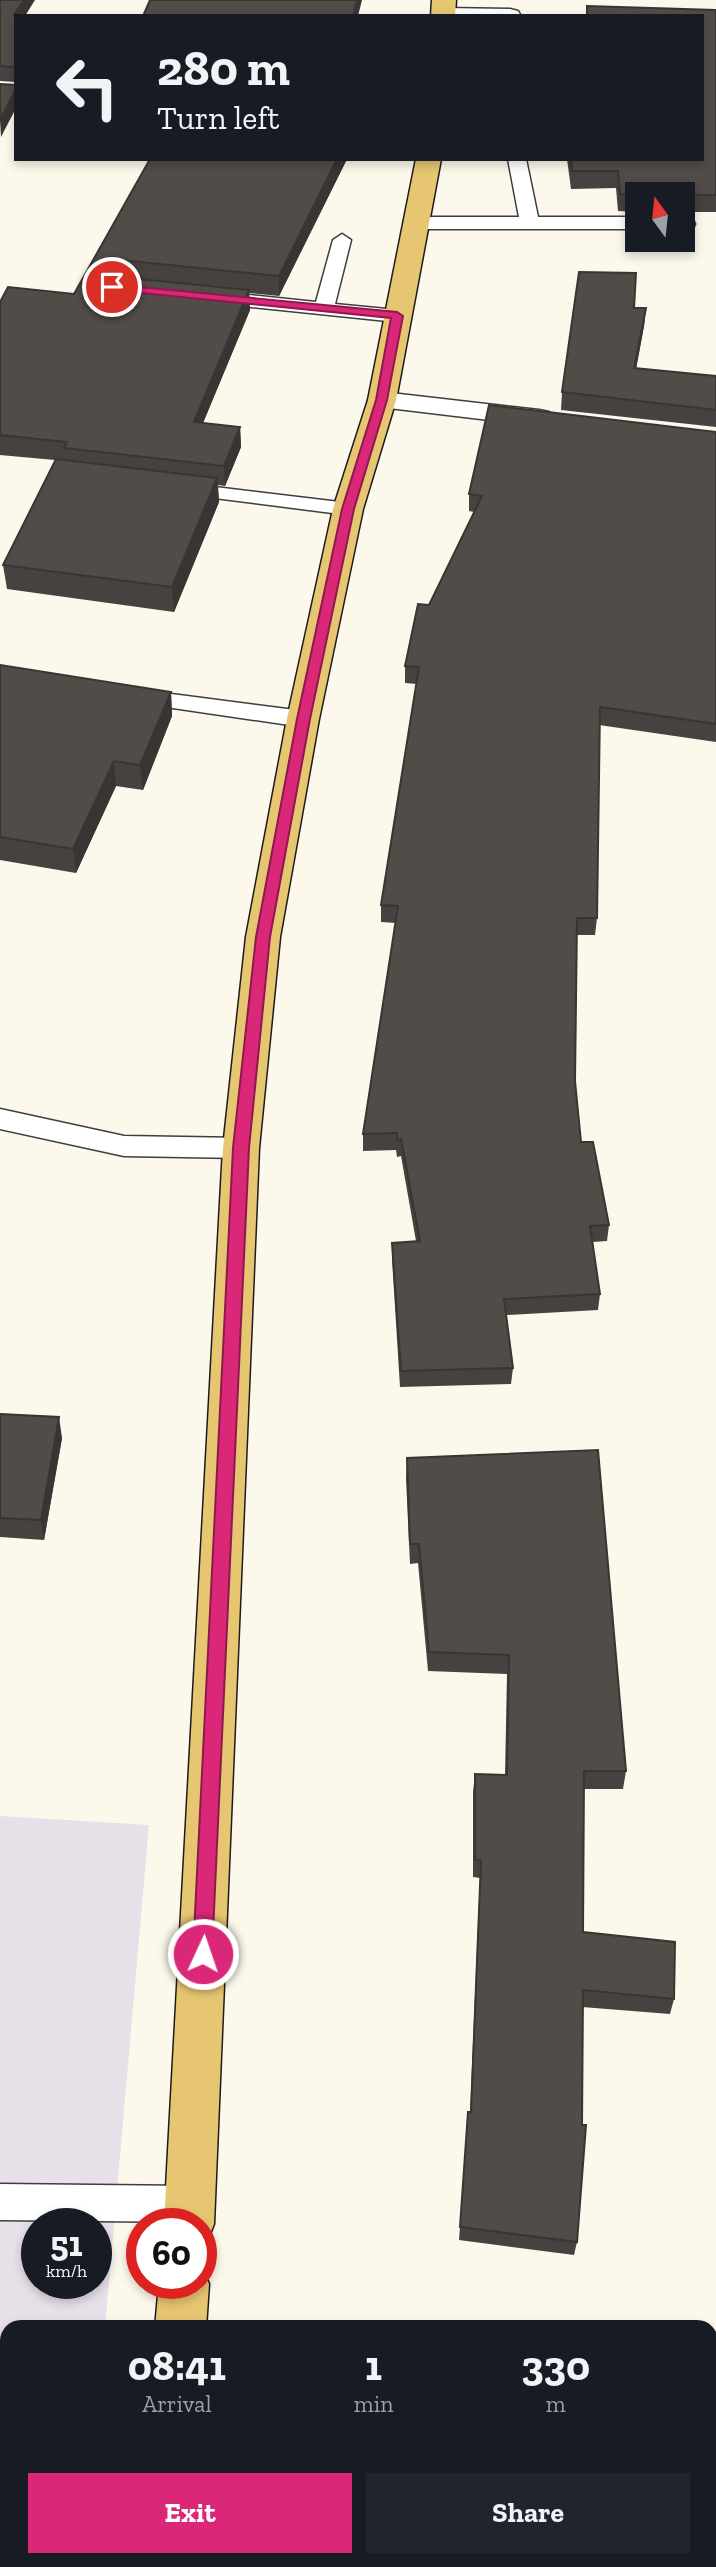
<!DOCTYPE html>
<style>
body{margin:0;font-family:"Zilla Slab",serif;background:#20242c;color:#f1f3f6;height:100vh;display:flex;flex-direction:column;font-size:26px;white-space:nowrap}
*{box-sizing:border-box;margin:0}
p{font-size:23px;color:#9ea1a6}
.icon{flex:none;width:38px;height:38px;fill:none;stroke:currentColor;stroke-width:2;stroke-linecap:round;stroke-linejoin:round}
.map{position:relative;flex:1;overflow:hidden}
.sheet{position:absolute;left:0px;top:2320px;width:718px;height:247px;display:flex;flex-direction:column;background:#171b24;border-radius:21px 21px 0 0;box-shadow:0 4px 10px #0003}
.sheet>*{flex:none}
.banner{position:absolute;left:14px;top:14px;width:690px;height:147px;border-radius:0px;box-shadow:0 4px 10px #0003;background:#171b24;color:#f1f3f6;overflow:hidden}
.needle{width:46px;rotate:345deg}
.controls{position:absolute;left:625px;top:182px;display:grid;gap:14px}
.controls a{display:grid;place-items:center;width:70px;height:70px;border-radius:0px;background:#171b24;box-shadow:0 4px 10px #0003;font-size:35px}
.speed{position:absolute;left:21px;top:2208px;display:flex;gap:14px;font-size:35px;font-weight:700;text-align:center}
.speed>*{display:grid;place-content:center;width:91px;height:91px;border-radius:50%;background:#171b24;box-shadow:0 4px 10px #0003;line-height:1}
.speed small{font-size:18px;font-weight:400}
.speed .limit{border:10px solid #d22;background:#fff;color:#111}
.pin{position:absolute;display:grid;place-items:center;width:60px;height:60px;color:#fff;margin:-30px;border:4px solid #fff;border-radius:50%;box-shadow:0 2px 7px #0007}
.me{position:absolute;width:77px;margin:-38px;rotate:3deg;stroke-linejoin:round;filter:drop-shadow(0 0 5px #0008)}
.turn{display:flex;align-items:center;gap:24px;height:147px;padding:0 28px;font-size:32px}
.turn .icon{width:91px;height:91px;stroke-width:2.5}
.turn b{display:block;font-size:49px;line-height:60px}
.eta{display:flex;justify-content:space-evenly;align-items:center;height:119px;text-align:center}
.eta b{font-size:42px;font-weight:700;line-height:49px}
.primary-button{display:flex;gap:14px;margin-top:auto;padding:14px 28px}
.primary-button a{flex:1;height:80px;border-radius:0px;background:#db2777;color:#fff;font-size:28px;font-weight:700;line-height:80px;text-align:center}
.primary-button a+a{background:#20242c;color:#f1f3f6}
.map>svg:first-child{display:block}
</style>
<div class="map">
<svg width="716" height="2567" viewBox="0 0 716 2567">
<rect width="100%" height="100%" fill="#fcf8eb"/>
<!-- industrial -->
<path fill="#e8e0e9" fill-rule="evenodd" d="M0 1816 149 1825 105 2327 7 2328V2560H85L84 2567H0ZM37 2224H96V2284H37Z"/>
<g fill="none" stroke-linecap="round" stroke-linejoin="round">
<defs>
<g id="lane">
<path d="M508 159H526L538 217H637V229H416L407 223 416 217H519Z"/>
<path d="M682 218 693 220 695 224 693 228 682 230Z"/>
<path d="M342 234 351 240 335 304 397 310 404 312 407 316 404 320 397 322 212 303 202 297 212 291 316 302 333 240Z"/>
<path d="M182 483 348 503 356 504 359 509 356 514 348 515 175 493 171 489 175 485Z"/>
<path d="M133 689 303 711 311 714 315 719 311 724 303 727 125 701 122 696 125 691Z"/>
<path d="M0 1109 124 1136 241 1138 250 1141 254 1148 250 1155 241 1158 124 1156 0 1129Z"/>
<path d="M0 2184 191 2186 204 2191 209 2204 204 2217 191 2222 0 2220Z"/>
</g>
<g id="street">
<path d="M444 8 510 9 518 11 521 16 432 15 436 10Z"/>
<path d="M382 392 539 410 549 412 553 418 549 424 539 426 372 406 368 400 372 394Z"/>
</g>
<g id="primary">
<path d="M432 0H456L455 16H431Z"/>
<path d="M416 159H441L396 400 363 509 319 719 280 937 259 1148 214 2224 207 2242 201 2244V2224H164L223 1148 246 937 287 719 333 509 368 400Z"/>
<path d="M202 2266 209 2284 206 2328H155L159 2284H201Z"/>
<path d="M132 2560H186L185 2567H131Z"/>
</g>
</defs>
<!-- lane casing -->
<use href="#lane" stroke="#3e3e3e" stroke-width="3"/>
<!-- street casing -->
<use href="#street" stroke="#3e3e3e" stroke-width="3"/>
<!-- primary casing -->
<use href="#primary" stroke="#1c1c1c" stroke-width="3"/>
<!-- lane -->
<use href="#lane" fill="#fff" fill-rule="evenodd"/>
<!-- street -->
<use href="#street" fill="#fff" fill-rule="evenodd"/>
<!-- primary -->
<use href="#primary" fill="#e6c671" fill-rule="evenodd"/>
</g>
<!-- wall -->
<g fill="#47413f">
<path d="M0 0 16 16V82L0 81Z"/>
<path d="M716 10V212H682V194H637V212L618 211 616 188 571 189 567 159H702Z"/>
<path d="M150 159H347L279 296 249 293 250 310 203 423 240 427 241 447 225 486 218 485 219 502 174 612 7 589 3 565 55 460 0 455V302L74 294Z"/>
<path d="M634 308H646L644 326 636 368 716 376V427L561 410 562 392Z"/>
<path d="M716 432V742L599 725 597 918 595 935H577L575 1081 581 1142 609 1225 607 1241 592 1242 600 1294 598 1310 506 1315 513 1368 511 1384 400 1387 392 1259V1243L416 1241 401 1156 397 1157 396 1150 363 1151V1134L396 923 381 922V905L417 684 405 683V666L429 605 474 512 469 511V494Z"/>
<path d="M0 665 171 692 172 716 143 790 116 786 76 873 0 860Z"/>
<path d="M0 1414 62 1438 44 1540 0 1537Z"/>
<path d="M407 1458 626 1771 623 1789H584L583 1932 674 1999 670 2014 582 2007 577 2242 574 2255 459 2240 467 2127 468 2112H470L480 1878 473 1877V1792L475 1774 505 1775 507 1674 428 1671 418 1563 410 1564 406 1478Z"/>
</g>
<!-- shaded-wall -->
<g fill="#393533">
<path d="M24 0H35L25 16H16L14 15Z"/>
<path d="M357 0H362L358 16H353Z"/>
<path d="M16 89V108L1 137 0 120Z"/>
<path d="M337 159H347L279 296V276Z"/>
<path d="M111 259 112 278 98 267Z"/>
<path d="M249 290 250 310 195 442 194 422Z"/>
<path d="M646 308 644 326 633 386 634 368Z"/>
<path d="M240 427 241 447 225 486 224 466Z"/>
<path d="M217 478 219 502 174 612 172 587Z"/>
<path d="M171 692 172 716 143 790 140 765Z"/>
<path d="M114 761 116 786 76 873 73 849Z"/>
<path d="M59 1417 62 1438 44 1540 41 1520Z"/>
</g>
<!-- building -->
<g fill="#524c49" stroke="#393533" stroke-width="2">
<path d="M0 0H24L14 15 21 16H16V67L0 66Z"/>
<path d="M150 0H357L353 16H143Z"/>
<path d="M587 6 716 10V195L620 194 618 171H572L571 159H702V16H587Z"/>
<path d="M0 84 16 85V89L0 120Z"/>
<path d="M150 159H337L279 276 111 259 98 267 110 276 249 290 194 422 240 427 224 466 64 448 67 442 0 435V302L8 287 74 294Z"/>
<path d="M579 272 636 273 634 308H646L634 368 716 376V410L562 392Z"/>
<path d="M489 405 716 432V724L600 707 597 918H577L575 1081 581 1142H593L609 1225 590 1226 600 1294 504 1299 513 1368 401 1371 392 1243 420 1241 401 1139 397 1140V1133L363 1134 398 906 381 905 419 667 405 666 418 604 429 605 482 496 469 494Z"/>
<path d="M56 459 217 478 172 587 3 565Z"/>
<path d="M0 665 171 692 140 765 114 761 73 849 0 837Z"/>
<path d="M0 1414 59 1417 41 1520 0 1518Z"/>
<path d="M598 1450 626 1771H584L583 1932 675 1942 674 1999 583 1990 582 2125H586L577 2242 460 2227 468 2112H471L481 1861 475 1859V1774L507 1775 509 1655 429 1652 419 1544H410L407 1458Z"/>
<path d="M459 2326 487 2328H459Z"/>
</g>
<!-- route -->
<path fill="#db2777" stroke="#8e194d" stroke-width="2" d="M108 284 397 312 403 316 387 400 354 509 310 719 270 937 249 1148 212 1954 209 1961 203 1963 196 1961 193 1954 233 1148 256 937 297 719 342 509 376 400 391 318 112 290 106 287Z"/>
</svg>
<div class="controls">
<a><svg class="needle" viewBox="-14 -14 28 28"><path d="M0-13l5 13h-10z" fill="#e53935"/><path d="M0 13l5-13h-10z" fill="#9ea1a6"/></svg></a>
</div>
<div class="speed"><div>51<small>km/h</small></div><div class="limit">60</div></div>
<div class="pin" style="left:112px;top:287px;background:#d93025"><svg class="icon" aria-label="arrive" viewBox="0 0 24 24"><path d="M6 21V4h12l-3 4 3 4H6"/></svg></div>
<svg class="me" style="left:203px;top:1954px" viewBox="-20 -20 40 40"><circle r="17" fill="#db2777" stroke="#fff" stroke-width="3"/><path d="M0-11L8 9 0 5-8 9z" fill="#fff"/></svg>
<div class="banner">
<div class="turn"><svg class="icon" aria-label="left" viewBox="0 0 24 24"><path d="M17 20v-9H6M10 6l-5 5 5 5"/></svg><div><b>280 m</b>Turn left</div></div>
</div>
<section class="sheet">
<div class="eta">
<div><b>08:41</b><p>Arrival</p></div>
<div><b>1</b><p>min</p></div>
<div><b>330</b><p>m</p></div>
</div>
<div class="primary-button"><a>Exit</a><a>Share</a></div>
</section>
</div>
